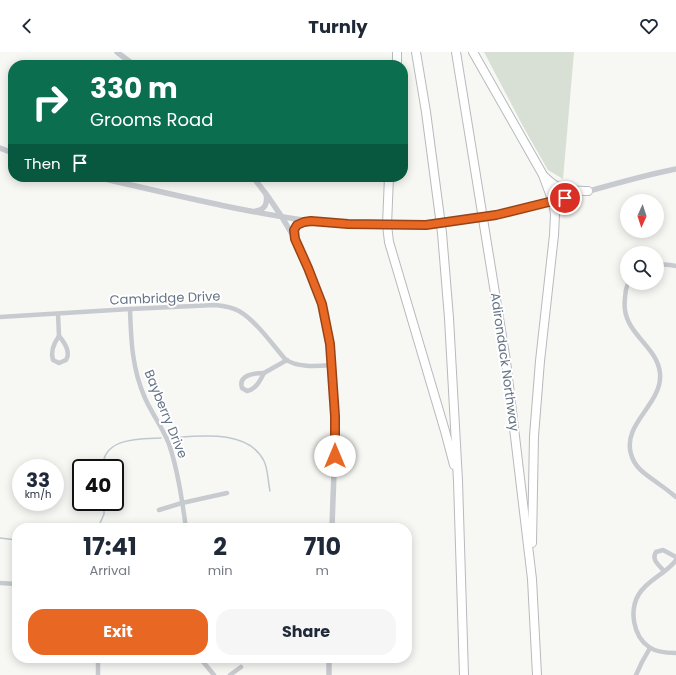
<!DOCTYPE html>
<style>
body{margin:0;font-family:Poppins,sans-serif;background:#f6f6f7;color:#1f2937;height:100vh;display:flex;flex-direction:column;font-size:15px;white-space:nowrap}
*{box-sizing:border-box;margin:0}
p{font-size:13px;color:#747a83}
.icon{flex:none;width:22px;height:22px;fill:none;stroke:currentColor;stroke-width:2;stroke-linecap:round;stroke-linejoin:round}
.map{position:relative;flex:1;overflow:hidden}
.side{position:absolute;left:12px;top:471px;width:400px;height:140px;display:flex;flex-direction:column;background:#fff;border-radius:16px;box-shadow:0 2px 10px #0003}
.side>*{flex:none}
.guide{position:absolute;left:8px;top:8px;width:400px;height:122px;border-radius:16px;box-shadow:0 2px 10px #0003;background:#0b6e4f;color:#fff;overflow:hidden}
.needle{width:26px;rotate:183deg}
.buttons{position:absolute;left:620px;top:142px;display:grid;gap:8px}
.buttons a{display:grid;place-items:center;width:44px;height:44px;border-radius:50%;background:#fff;box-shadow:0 2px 10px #0003;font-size:20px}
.speed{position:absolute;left:12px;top:407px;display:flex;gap:8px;font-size:20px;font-weight:700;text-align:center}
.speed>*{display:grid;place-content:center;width:52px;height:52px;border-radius:50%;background:#fff;box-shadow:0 2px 10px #0003;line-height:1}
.speed small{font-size:10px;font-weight:400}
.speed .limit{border:2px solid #111;border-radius:6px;background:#fff;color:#111}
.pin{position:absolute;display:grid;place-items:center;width:34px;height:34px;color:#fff;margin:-17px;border:2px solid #fff;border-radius:50%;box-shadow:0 1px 4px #0007}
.me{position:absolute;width:44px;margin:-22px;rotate:0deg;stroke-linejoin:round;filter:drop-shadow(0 0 3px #0008)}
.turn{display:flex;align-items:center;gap:14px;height:84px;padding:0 16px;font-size:18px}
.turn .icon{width:52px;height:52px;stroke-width:2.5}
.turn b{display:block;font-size:28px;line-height:34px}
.then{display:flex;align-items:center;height:38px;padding:0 16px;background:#0003;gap:8px;font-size:15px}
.eta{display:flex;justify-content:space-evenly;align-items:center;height:68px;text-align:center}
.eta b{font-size:24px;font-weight:700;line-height:28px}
.action{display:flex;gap:8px;margin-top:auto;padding:8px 16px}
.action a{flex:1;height:46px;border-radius:16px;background:#e86723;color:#fff;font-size:16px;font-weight:700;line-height:46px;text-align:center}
.action a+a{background:#f6f6f7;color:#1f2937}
header{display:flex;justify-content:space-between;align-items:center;height:52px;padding:0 16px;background:#fff;font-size:18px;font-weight:700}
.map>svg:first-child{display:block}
</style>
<header><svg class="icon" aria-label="back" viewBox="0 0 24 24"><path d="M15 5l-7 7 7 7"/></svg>Turnly<svg class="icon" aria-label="heart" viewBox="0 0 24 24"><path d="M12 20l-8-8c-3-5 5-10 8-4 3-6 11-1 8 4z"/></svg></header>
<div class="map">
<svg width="676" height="623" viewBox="0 0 676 623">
<rect width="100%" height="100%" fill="#f7f7f4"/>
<!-- green -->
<path fill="#d8dfd5" d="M484 0H574L563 127 548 118 524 76Z"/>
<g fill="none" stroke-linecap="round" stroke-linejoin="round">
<!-- stream -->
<g stroke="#bfc8ce" stroke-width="1.5">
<path d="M170 386C199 384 248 377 264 409 268 417 268 430 270 439"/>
<path d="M103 416C102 385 140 387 161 386"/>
<path d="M98 476 104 462V450"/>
<path d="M0 486 17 488"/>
</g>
<defs>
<g id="motorway">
<path d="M416 0 426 60 442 181 449 266 458 429 464 623"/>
<path d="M456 0 506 309 532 527 537 623"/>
<path d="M473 0 543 123 553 150 555 162 554 183 540 309 534 384 532 491"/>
<path d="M397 13V0"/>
<path d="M389 125 387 173 389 190 445 379 454 413"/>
<path d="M545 125C560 140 568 138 588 139"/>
</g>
</defs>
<!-- motorway casing -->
<use href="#motorway" stroke="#b7babe" stroke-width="10"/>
<!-- minor -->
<g stroke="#c7cace" stroke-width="4.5">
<path d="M657 212 670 213 676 214"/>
<path d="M628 231C626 236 625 241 625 246 620 281 657 292 660 321 663 352 622 371 631 402 635 417 647 423 659 432 665 436 671 441 676 445"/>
<path d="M130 257C131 288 132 317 145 346 152 362 163 376 169 392 178 419 182 448 186 476"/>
<path d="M58 262 59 284"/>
<path d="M0 265 130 257 215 253C224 254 232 255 239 259 256 269 272 292 285 307 297 316 318 314 332 313"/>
<path d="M59 284C65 291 71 300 66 308L59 311 53 308C50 299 54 291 59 284Z"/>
<path d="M264 321C260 329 256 337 247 339L242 336C238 323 254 321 264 321Z"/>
<path d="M264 321 287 308"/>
<path d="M159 458 182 451 227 441"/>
<path d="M676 508C666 522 648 527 639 542 629 558 633 584 649 595 656 600 668 601 676 601"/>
<path d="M664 519C659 513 651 508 656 500L663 498 676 505"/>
<path d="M0 531 17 532"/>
<path d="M98 606V623"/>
<path d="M200 606 214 623"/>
<path d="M230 623 241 615"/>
<path d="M636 623 642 610 650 596"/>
</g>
<!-- tertiary -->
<g stroke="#c7cace" stroke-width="5.5">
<path d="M117 0 134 13"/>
<path d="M0 96 13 101"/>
<path d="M96 125C167 141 238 159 310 169 349 173 387 173 426 173"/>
<path d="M253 125C287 167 315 217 326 270 340 338 334 407 332 476"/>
<path d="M256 159C265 158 268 151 266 142"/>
<path d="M496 163C557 151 615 129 676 117"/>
<path d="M294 184C292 175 299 171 307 169"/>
<path d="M329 623V606"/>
</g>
<!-- motorway -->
<use href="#motorway" stroke="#fff" stroke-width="8"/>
<!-- tertiary-bridge -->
<path stroke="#c7cace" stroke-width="5.5" d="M426 173 496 163"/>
</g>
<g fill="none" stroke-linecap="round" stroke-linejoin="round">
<defs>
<path id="route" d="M335 404V364L330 292 322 252 308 216 295 187 294 178 297 173 304 170 311 169 348 172 426 173 496 163 565 146"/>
</defs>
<!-- route casing -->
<use href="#route" stroke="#974317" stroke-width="10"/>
<!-- route -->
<use href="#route" stroke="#e86723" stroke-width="7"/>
</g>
<g text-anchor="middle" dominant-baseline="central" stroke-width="4" stroke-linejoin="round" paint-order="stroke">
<!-- street labels -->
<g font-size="13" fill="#657486" stroke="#fff">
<text transform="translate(165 246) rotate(-2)">Cambridge Drive</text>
<text transform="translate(505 310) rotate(82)">Adirondack Northway</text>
<text transform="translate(166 362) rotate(68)">Bayberry Drive</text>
</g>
</g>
</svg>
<div class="buttons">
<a><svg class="needle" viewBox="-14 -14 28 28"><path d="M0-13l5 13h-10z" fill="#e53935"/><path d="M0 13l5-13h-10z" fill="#747a83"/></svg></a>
<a><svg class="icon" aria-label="search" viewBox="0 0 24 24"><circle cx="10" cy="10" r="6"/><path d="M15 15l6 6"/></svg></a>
</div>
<div class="speed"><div>33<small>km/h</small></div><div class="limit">40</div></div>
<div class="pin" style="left:565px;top:146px;background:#d93025"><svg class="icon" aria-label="arrive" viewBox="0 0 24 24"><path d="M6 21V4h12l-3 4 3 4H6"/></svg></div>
<svg class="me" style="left:335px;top:404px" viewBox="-20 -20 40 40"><circle r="19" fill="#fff"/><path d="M0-13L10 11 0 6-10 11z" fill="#e86723"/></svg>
<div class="guide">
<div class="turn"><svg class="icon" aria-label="right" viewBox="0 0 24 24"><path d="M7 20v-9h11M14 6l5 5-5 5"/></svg><div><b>330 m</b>Grooms Road</div></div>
<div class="then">Then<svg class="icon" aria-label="arrive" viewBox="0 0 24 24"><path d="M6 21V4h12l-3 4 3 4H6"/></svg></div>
</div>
<section class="side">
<div class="eta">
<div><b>17:41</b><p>Arrival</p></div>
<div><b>2</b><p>min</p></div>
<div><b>710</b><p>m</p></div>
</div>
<div class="action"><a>Exit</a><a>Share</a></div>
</section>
</div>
